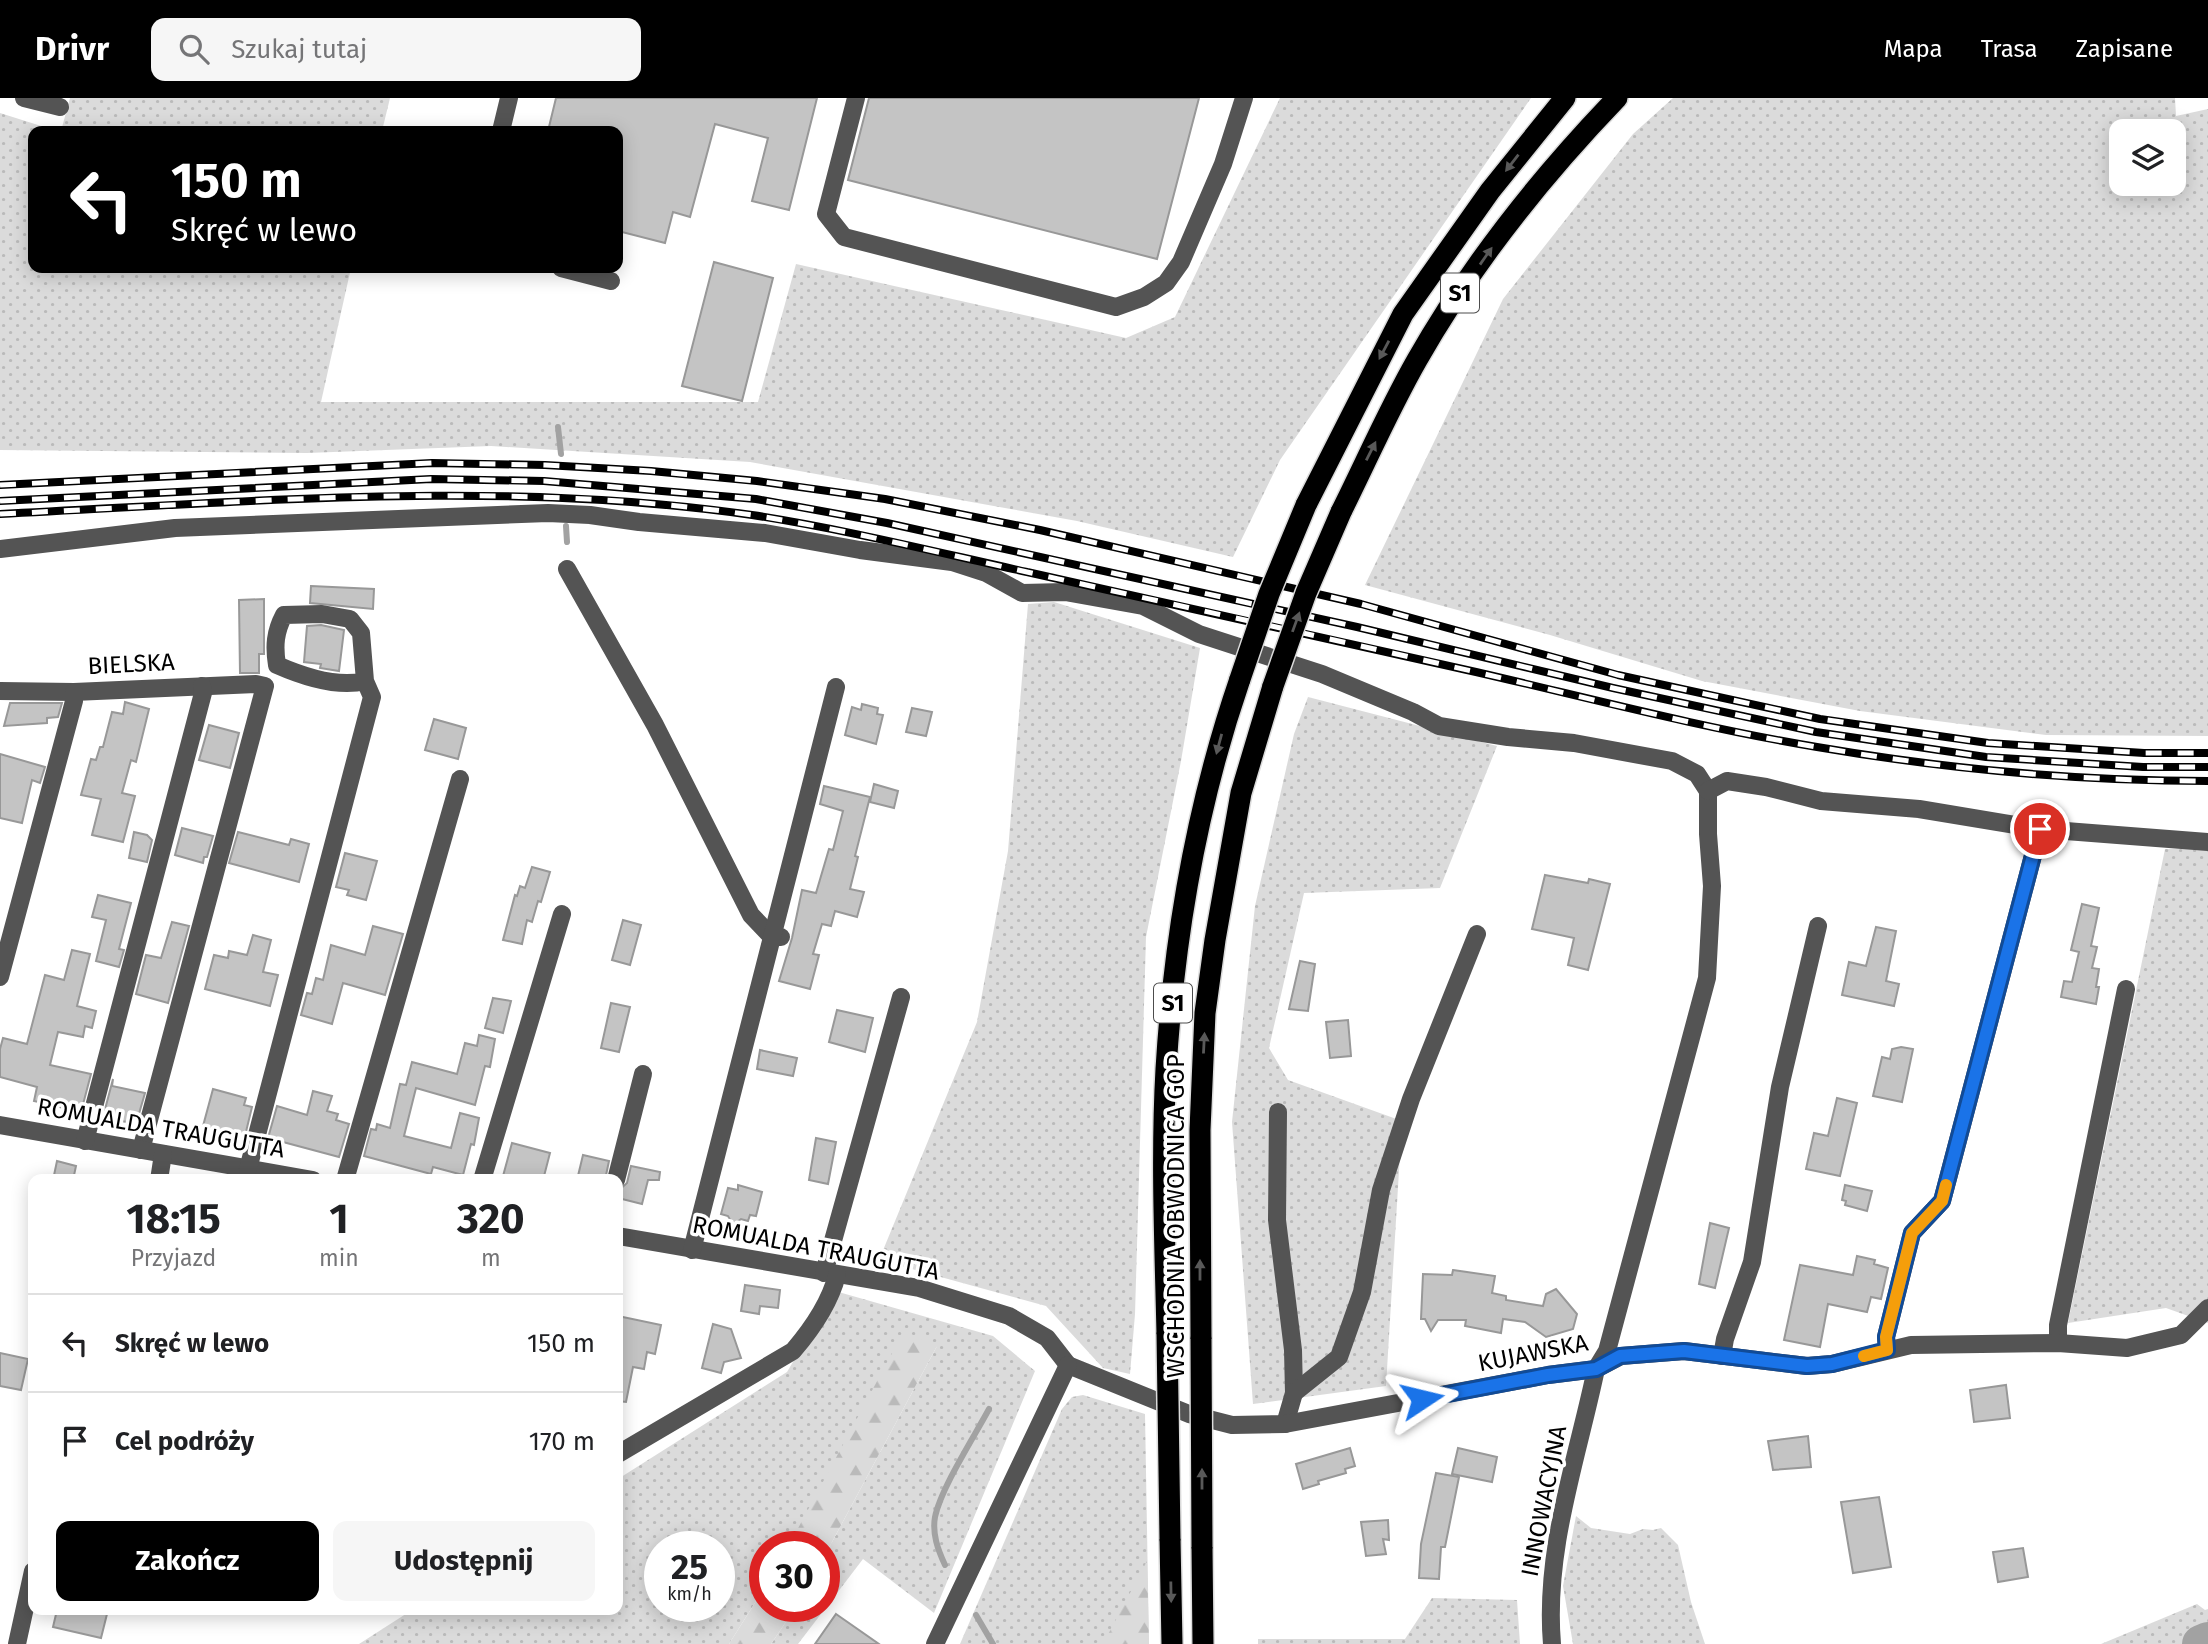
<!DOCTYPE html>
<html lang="pl">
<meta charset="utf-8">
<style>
body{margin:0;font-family:"Fira Sans",sans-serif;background:#f6f6f6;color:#202124;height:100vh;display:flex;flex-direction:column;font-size:26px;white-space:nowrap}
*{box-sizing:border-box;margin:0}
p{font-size:23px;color:#757577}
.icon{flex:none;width:38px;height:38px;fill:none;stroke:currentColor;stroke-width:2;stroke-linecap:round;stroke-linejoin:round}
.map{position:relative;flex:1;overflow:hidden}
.sheet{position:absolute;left:28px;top:1076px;width:595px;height:441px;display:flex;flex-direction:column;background:#fff;border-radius:14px;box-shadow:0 4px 18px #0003}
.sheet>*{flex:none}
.top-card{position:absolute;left:28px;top:28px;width:595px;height:147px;border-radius:14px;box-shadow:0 4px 18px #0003;background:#000;color:#fff;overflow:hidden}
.controls{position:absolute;left:2109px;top:21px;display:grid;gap:14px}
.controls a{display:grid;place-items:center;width:77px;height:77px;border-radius:14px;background:#fff;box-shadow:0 4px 18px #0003;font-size:35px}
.speed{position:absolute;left:644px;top:1433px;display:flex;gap:14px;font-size:35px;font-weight:700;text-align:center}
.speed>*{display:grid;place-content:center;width:91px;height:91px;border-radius:50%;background:#fff;box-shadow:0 4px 18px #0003;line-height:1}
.speed small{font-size:18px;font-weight:400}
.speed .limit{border:10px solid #d22;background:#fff;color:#111}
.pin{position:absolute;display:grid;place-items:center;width:60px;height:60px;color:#fff;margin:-30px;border:4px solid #fff;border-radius:50%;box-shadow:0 2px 7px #0007}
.me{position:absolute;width:77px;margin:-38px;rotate:80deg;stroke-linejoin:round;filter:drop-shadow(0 0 5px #0008)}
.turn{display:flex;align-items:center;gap:24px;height:147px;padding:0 28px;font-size:32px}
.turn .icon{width:91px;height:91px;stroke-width:2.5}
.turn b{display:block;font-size:49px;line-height:60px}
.eta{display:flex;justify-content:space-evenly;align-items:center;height:119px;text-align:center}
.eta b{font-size:42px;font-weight:700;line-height:49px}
.button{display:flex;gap:14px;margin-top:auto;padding:14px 28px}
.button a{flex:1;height:80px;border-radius:14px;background:#000;color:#fff;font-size:28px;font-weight:700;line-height:80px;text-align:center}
.button a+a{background:#f6f6f6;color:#202124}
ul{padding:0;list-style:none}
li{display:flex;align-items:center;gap:21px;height:98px;padding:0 28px;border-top:2px solid #e0e0e0}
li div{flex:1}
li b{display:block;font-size:26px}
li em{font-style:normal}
header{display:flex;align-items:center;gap:42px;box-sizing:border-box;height:98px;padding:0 35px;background:#000;color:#fff}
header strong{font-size:33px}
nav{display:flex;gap:38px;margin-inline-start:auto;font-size:24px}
.search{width:490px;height:63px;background:#f6f6f6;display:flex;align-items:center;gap:18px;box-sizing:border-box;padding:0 24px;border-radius:14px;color:#757577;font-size:26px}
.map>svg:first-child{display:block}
</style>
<header>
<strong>Drivr</strong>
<div class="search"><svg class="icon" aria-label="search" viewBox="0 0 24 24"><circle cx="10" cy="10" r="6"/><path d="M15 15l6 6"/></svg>Szukaj tutaj</div>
<nav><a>Mapa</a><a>Trasa</a><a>Zapisane</a></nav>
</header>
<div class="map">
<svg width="2208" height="1546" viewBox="0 0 2208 1546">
<defs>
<pattern id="green-dots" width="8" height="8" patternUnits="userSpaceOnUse" patternTransform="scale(1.75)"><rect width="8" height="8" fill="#dbdbdb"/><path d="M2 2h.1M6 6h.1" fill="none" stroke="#bababa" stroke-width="1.8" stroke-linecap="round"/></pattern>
<pattern id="forest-firs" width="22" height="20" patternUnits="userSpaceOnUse" patternTransform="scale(1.75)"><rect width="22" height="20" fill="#dbdbdb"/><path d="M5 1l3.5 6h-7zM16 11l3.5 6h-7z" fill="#bababa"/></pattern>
</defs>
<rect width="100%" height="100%" fill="#fff"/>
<!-- green -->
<g fill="url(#green-dots)" fill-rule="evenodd">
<path d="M70 0H390L382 33H61Z"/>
<path d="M1280 0H1531L1280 362 1233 459 1077 423 750 364 491 348 307 355 0 352V15L57 33H33V170H351L321 304H758L796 166 1126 240 1175 219Z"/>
<path d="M1673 0H2175L2176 18 2208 11V638L2046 637 1860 613 1702 583 1550 537 1365 487 1503 201 1633 36ZM2121 33H2174V86H2121Z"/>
<path d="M1054 504 1200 550 1181 663 1146 839 1135 1216 1130 1276 1103 1270 1046 1208 879 1162 977 924 1008 753 1028 506Z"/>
<path d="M1308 599 1497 648 1440 790 1304 795 1269 950 1288 982 1402 1023 1386 1288 1253 1306 1232 1024 1255 808 1294 636Z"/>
<path d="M2208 750V1225L2166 1210 2068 1225 2165 751Z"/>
<path d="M835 1193 993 1238 1035 1273 934 1515 863 1461 798 1546H771L796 1509 824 1508V1459L937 1248 814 1405 788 1449H765V1489L729 1546H359L412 1512H618V1381L787 1274ZM660 1449H719V1508H660Z"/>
<path d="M1083 1297 1145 1316 1149 1546H960L1062 1311 1072 1299Z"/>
<path d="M1576 1418 1591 1430 1630 1436 1643 1431 1653 1432 1661 1430 1678 1447 1691 1504 1705 1546H1573L1563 1488Z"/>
<path d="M1432 1500 1517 1502 1520 1546H1258V1541H1405Z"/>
<path d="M2197 1506 2205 1512 2208 1511V1546H2101Z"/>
</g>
<!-- forest -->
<g fill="url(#forest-firs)">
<path d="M904 1233 937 1248 824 1459V1449H788Z"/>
<path d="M1147 1463 1149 1546H1103Z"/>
<path d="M765 1489V1508L796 1509 771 1546H729Z"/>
</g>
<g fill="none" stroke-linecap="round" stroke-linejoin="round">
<!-- stream -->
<g stroke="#a2a2a2" stroke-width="6">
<path d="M558 329 561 356"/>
<path d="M566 428 567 444"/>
<path d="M945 1467C938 1452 932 1436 935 1419 941 1390 974 1339 989 1311"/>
<path d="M976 1517 993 1546"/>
</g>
<!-- river -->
<path stroke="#a2a2a2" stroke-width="38" d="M2201 1546 2208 1543"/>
</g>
<!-- building -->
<g fill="#c4c4c4" stroke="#989898" stroke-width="2">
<path d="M556 0H817L789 112 752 103 768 40 715 26 690 119 673 114 665 145 618 133V33H548Z"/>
<path d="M869 0H1199L1157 161 848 82Z"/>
<path d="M714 164 773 180 742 303 682 288Z"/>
<path d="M311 488 374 491 373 511 310 505Z"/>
<path d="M264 501V556H259V575H240L239 502Z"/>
<path d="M321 527 344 532 339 573 320 570 321 566 304 564 307 528Z"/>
<path d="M125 604 149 611 136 664 131 662 122 695 135 698 123 744 92 737 101 701 81 697 91 661 96 662 100 649H103L112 614 123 616Z"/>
<path d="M10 605H62L58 619 47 620V625L4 628Z"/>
<path d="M862 606 878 610 877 616 883 617 876 646 845 637 852 609 861 612Z"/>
<path d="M912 610 932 614 926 638 906 634Z"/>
<path d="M434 621 466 630 458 661 425 652Z"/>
<path d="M209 627 239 635 230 670 199 662Z"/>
<path d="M0 656 45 669 40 685 32 682 22 725 0 720Z"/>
<path d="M874 686 898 693 894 710 870 704Z"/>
<path d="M824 688 870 699 855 758 858 759 850 791 864 794 857 819 835 813 831 828 822 826 813 856 819 857 810 891 779 883 792 840 802 792 816 795 829 751 833 752 843 713 820 706Z"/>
<path d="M182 730 213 738 207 759H204L203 765 175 757Z"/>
<path d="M134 734 147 737 152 742 147 764 129 760Z"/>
<path d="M238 734 289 747 291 741 309 746 299 784 229 765Z"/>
<path d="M345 755 377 763 366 802 347 797 349 792 336 789Z"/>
<path d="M532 769 550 774 541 804 538 803 532 824 527 822 522 846 503 842 515 797 517 798 520 788 525 790Z"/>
<path d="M1545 777 1588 785 1589 781 1610 786 1588 872 1568 867 1574 840 1532 831Z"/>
<path d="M98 797 131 805 119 851 124 852 119 869 96 863 106 822 92 819Z"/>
<path d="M2082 806 2099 810 2091 848 2097 849 2092 870 2099 871 2096 889H2099L2096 906 2061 899 2064 883 2072 884 2079 854 2071 852Z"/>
<path d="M623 822 641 827 630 867 612 862Z"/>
<path d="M172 824 189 828 168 905 136 896 146 857 161 860Z"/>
<path d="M373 828 403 836 385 897 343 885 332 926 301 917 307 895 312 896 316 880 323 882 331 847 365 857Z"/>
<path d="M1876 829 1896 833 1886 883 1899 886 1894 908 1842 897 1849 864 1866 868Z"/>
<path d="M253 837 271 842 263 874 278 877 270 908 205 891 214 857 228 860 229 853 247 857Z"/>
<path d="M72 852 90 856 77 908 96 913 92 930 85 928 83 939 58 934 50 967 91 976 81 1014 34 1003 37 989 0 979V951L3 940 27 946 45 877 64 882Z"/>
<path d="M1300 863 1315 866 1308 913 1289 911Z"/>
<path d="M493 900 511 903 503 935 485 930Z"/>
<path d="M611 905 630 909 619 954 601 950Z"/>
<path d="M837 912 873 920 865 954 829 944Z"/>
<path d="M1348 922 1351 958 1330 960 1326 924Z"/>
<path d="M479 937 495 941 490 969 485 968 475 1007 416 990 404 1038 451 1050 460 1015 479 1020 474 1047 471 1046 463 1077 433 1069 431 1076 364 1058 371 1031 376 1032 377 1026 390 1030 400 986 406 987 412 964 457 976 465 945 477 948Z"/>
<path d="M1901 949 1913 951 1902 1004 1873 998 1882 959 1890 961 1892 951Z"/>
<path d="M760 952 797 960 793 978 757 971Z"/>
<path d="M113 981 112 988 145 995 136 1026 103 1019Z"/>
<path d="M213 991 246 1000 244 1007 252 1009 244 1042 213 1034 214 1030 203 1028Z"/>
<path d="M313 993 332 998 327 1013 338 1016 336 1022 349 1026 339 1059 268 1040 277 1008 307 1017Z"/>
<path d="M1837 1000 1857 1005 1840 1078 1806 1071 1814 1035 1828 1038Z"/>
<path d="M816 1040 836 1044 828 1086 809 1082Z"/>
<path d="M512 1045 550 1055 543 1082H515L503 1078Z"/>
<path d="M583 1057 609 1063 605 1082H577Z"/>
<path d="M57 1063 76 1068 73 1082H53Z"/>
<path d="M631 1068 660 1074 659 1082H648L642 1106 618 1100V1093L627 1085Z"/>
<path d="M738 1087 762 1094 756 1118 750 1117 748 1123 741 1121 733 1127 728 1118 721 1116 728 1090 738 1092Z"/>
<path d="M1845 1087 1872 1093 1867 1113 1845 1107 1846 1103 1842 1102Z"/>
<path d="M1710 1125 1729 1130 1715 1190 1699 1186Z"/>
<path d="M1857 1158 1875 1162 1874 1166 1888 1170 1881 1201 1871 1199 1867 1214 1828 1206 1820 1249 1784 1242 1800 1167 1853 1177Z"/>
<path d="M1453 1172 1495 1178 1492 1195 1506 1198V1202L1543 1208 1546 1196 1556 1191 1577 1216 1573 1231 1546 1239 1525 1224 1503 1221 1501 1235 1465 1228 1466 1222H1438L1431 1233 1425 1221H1421L1423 1176 1452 1177Z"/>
<path d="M745 1187 780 1192 778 1210 760 1208 759 1216 741 1213Z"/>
<path d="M618 1218 661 1227 655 1256 647 1254 644 1271 633 1269 626 1304 618 1303Z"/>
<path d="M713 1226 731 1231 741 1260 724 1264 721 1275 702 1270Z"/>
<path d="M0 1255 28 1261 21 1292 0 1288Z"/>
<path d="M2006 1287 2010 1320 1974 1324 1970 1292Z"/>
<path d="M1808 1338 1811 1369 1773 1372 1768 1343Z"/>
<path d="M1350 1350 1355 1368 1345 1371 1346 1375 1318 1383 1319 1386 1303 1391 1296 1366Z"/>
<path d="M1458 1350 1497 1359 1492 1384 1452 1376Z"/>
<path d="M1436 1375 1459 1379 1445 1449H1441L1439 1481 1419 1480 1421 1446Z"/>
<path d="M1879 1399 1891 1469 1853 1475 1841 1404Z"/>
<path d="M1388 1422 1389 1442 1383 1441 1386 1456 1366 1458 1361 1424Z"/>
<path d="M2023 1450 2028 1479 1998 1484 1993 1454Z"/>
<path d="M57 1512H108L101 1540 53 1529Z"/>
<path d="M836 1516 879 1546H815Z"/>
</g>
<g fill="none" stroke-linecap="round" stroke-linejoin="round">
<defs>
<g id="highway">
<path d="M1306 407 1403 216 1490 93 1565 0"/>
<path d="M1341 414C1366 364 1389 311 1417 262 1471 167 1541 79 1617 0"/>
<path d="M1167 1236C1165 1148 1161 1059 1166 971 1174 839 1197 706 1240 581"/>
<path d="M1201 1241 1200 1032 1205 915 1215 842 1241 695 1273 588"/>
<path d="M1170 1441 1172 1546"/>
<path d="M1202 1449 1203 1546"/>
</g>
</defs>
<!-- highway casing -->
<use href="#highway" stroke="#dbdbdb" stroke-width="24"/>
<!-- minor -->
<g stroke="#545454" stroke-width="18">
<path d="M24 0 60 9"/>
<path d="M856 0 826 116 844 139 1116 209 1144 199 1166 185 1181 164 1223 66 1244 0"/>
<path d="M501 33 509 0"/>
<path d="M561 170 611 183"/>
<path d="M0 451 175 430 548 415 590 417 639 424 765 435 860 452 952 464 986 475 1022 495 1065 494 1143 508 1199 536 1322 576 1413 614 1439 628 1508 639 1574 645 1672 663 1697 676 1708 693V736L1712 788 1707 880 1607 1253 1596 1271C1577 1362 1544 1452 1552 1546"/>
<path d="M567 471 655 627 751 817 772 839H781"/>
<path d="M0 593 74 594 256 586 265 588 141 1052"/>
<path d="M1708 693 1727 683 1766 689 1821 703 1919 711 2040 731 2208 744"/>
<path d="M0 879 74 603V594"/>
<path d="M1278 1014 1277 1122 1293 1252 1294 1295 1285 1326"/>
<path d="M0 1027 313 1082"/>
<path d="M85 1043 203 595 202 588"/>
<path d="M248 1071 372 599 365 583 361 535 350 521 322 516 284 517C275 534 274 548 277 567 302 578 337 590 365 583"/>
<path d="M159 1082 163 1056"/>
<path d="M345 1082 460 681"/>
<path d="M482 1082 562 816"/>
<path d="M616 1082 643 976"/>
<path d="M618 1138 919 1190 1009 1218 1047 1240 1068 1267"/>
<path d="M692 1152 836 589"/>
<path d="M824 1175 901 899"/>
<path d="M2058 1245V1227L2126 891"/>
<path d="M1887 1252 1886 1239 1912 1135 1942 1103 2040 731"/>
<path d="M1722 1258 1725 1241 1752 1164 1780 989 1818 828"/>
<path d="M1068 1267 1189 1316 1232 1327 1285 1326 1548 1277 1596 1271 1621 1258 1684 1253 1807 1268 1832 1266 1911 1247 2058 1245 2127 1250 2181 1237 2208 1210"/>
<path d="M1294 1295 1339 1259 1362 1194 1381 1092 1411 1001 1477 836"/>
<path d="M618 1356 793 1253C811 1232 830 1204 837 1177"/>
<path d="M17 1546 33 1473"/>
<path d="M935 1546 1068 1267"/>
</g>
<!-- highway -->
<use href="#highway" stroke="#000" stroke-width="21"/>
<defs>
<g id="rail">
<path d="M0 387 432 365 545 367 651 373 757 383 885 401 1040 432 1361 506 1618 577 1820 621 1988 645 2144 655H2208"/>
<path d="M0 403 431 381 544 383 756 401 887 425 1357 529 1613 590 1816 634 1986 659 2143 669H2208"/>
<path d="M0 416C250 404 502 381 752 417 844 431 936 454 1027 474 1177 507 1327 540 1476 574 1589 600 1702 630 1817 649 1946 671 2076 683 2208 683"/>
</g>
</defs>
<!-- rail casing -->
<use href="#rail" stroke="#000" stroke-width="8"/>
<!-- rail -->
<use href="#rail" stroke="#fff" stroke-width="5" stroke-dasharray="16" stroke-linecap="butt"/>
<defs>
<g id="highway-bridge">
<path d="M1240 581 1269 496 1306 407"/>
<path d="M1273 588 1306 495 1341 414"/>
<path d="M1167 1236 1170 1441"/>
<path d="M1201 1241 1202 1449"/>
</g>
</defs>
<!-- highway-bridge casing -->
<use href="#highway-bridge" stroke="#dbdbdb" stroke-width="24" stroke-linecap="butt"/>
<!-- highway-bridge -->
<use href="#highway-bridge" stroke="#000" stroke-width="21"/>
</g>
<!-- one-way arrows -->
<defs><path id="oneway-solid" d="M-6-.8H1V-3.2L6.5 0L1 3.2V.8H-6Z" transform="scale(1.75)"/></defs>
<g fill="#595959">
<use href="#oneway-solid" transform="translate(1512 65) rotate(128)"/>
<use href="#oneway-solid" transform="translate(1486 158) rotate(-55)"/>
<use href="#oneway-solid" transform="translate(1384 252) rotate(118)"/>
<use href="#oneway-solid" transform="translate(1371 353) rotate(-63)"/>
<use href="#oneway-solid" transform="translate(1296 524) rotate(-70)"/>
<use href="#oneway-solid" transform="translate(1219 646) rotate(105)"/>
<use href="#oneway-solid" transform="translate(1204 945) rotate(-87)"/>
<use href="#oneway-solid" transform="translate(1200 1172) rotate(-90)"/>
<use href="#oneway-solid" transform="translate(1202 1381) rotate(-90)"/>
<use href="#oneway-solid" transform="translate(1171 1494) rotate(89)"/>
</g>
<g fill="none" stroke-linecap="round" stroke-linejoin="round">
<defs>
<path id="route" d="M1422 1301 1548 1277 1596 1271 1620 1258 1684 1253 1807 1268 1832 1266 1887 1252 1886 1239 1912 1135 1942 1103 2040 731"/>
</defs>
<!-- route casing -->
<use href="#route" stroke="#114b97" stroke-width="18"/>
<!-- route -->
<use href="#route" stroke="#1a73e8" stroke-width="12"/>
<!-- slow -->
<path stroke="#f59e0b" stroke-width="12" d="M1864 1258 1887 1252 1886 1239 1912 1135 1942 1103 1946 1087"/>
</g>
<g text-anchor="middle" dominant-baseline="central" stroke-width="7" stroke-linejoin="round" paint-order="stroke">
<!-- shield labels -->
<g fill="#fff" stroke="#4c4c4c" stroke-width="2">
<rect x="1441" y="175.5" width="38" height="39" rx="5"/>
<rect x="1154" y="885.5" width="38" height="39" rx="5"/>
</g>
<g font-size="23" font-weight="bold" fill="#000">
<text x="1460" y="195">S1</text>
<text x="1173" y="905">S1</text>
</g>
<!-- street labels -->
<g font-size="24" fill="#000" stroke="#fff">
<text transform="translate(131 566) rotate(-3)">BIELSKA</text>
<text transform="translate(161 1030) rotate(10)">ROMUALDA TRAUGUTTA</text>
<text transform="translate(1176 1118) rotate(-90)">WSCHODNIA OBWODNICA GOP</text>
<text transform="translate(816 1150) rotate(11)">ROMUALDA TRAUGUTTA</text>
<text transform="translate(1533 1255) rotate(-11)">KUJAWSKA</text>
<text transform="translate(1544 1403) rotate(-79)">INNOWACYJNA</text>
</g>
</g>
</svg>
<div class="controls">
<a><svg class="icon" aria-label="layers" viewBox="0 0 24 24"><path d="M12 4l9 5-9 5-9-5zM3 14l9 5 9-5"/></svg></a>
</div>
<div class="speed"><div>25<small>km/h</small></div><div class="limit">30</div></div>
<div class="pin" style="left:2040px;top:731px;background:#d93025"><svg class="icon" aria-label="arrive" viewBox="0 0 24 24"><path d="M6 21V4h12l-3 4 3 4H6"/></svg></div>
<svg class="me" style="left:1422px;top:1301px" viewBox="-20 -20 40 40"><path d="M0-17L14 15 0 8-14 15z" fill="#1a73e8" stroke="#fff" stroke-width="4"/></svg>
<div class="top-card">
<div class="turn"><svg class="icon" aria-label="left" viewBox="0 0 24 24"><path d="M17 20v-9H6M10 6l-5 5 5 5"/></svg><div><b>150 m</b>Skręć w lewo</div></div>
</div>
<section class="sheet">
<div class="eta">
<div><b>18:15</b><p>Przyjazd</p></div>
<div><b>1</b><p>min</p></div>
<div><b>320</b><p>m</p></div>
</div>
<ul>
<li><svg class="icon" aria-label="left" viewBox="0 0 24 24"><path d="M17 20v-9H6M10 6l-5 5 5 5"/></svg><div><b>Skręć w lewo</b></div><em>150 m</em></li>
<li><svg class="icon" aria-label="arrive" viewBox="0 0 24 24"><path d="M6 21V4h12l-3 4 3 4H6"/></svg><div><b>Cel podróży</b></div><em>170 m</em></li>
</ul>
<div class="button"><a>Zakończ</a><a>Udostępnij</a></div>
</section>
</div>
